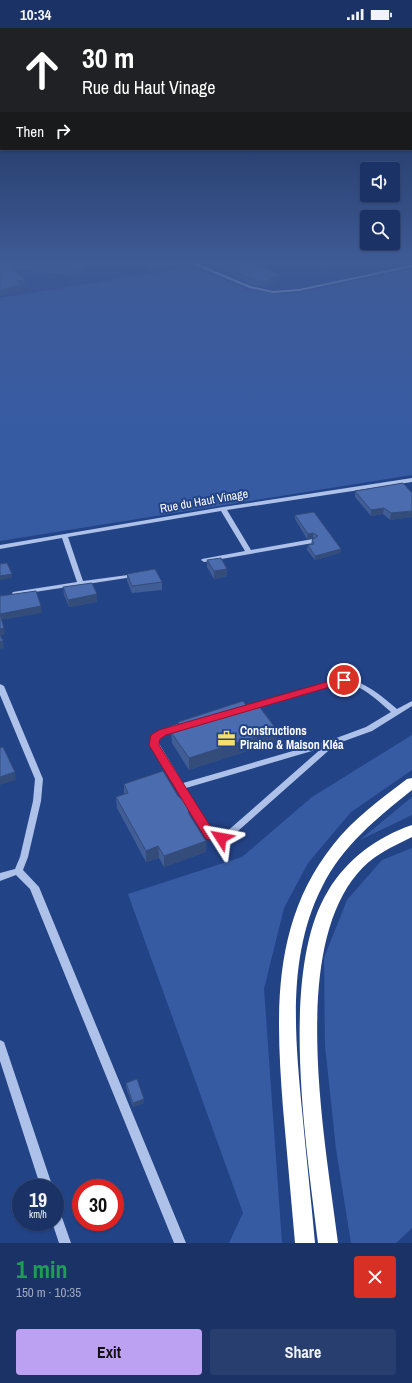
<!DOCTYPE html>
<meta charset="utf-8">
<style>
body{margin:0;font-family:"Archivo Narrow",sans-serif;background:#273e6e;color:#f1f3f6;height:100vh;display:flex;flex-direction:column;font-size:15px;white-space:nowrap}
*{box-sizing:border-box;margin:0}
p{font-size:13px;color:#9faabf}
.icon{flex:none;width:22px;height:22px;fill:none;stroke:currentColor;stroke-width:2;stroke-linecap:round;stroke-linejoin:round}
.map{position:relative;height:1215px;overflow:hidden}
.sheet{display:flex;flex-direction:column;background:#1a3265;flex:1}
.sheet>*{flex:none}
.top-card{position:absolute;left:0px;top:0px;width:412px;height:122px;box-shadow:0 1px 3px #0004,0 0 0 1px #384d79;background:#202124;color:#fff;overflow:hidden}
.fabs{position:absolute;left:360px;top:134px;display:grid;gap:8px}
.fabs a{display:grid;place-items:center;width:40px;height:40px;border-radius:4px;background:#1a3265;box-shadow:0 1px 3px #0004,0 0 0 1px #384d79;font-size:20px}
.speed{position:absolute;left:12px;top:1151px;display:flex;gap:8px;font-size:20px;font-weight:700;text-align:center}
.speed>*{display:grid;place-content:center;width:52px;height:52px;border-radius:50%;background:#1a3265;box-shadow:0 1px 3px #0004,0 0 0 1px #384d79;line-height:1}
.speed small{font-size:10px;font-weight:400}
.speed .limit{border:6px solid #d22;background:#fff;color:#111}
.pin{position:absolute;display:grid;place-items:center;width:34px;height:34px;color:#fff;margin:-17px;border:2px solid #fff;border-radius:50%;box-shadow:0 1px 4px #0007}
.me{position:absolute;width:44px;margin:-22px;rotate:304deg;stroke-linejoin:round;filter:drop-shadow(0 0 3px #0008)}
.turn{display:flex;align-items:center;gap:14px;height:84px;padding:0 16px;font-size:18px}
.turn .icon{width:52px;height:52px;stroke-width:2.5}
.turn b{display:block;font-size:28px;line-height:34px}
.then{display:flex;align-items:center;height:38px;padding:0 16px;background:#0003;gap:8px;font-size:15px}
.round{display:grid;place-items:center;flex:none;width:42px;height:42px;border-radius:4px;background:#273e6e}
.headline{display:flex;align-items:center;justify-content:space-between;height:68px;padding:0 16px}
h1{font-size:24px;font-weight:700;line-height:30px;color:#1e9e55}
.action{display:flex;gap:8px;margin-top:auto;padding:8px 16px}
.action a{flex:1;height:46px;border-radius:4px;background:#bca0f2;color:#111;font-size:16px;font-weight:700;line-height:46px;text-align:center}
.action a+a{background:#273e6e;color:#f1f3f6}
.status{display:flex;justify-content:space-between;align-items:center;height:28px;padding:0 20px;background:#1a3265;direction:ltr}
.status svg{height:11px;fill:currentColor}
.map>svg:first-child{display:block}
</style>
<div class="status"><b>10:34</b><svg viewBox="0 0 49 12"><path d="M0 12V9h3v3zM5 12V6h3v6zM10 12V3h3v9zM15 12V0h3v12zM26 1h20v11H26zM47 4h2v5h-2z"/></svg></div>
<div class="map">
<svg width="412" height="1215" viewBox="0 0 412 1215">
<rect width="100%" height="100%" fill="#234387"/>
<!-- green -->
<g fill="#375ba3">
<path d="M193 239 249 262 278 266 300 264 412 241V447L0 513V270Z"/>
<path d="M412 707V742L351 784 308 835 284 880 264 961 282 1215H229L243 1185 128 866 242 829 312 769Z"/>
<path d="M412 769V787L360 812Z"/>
<path d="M412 820V1200L396 1215H351L336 1121 325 1017 324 930 347 872 382 832Z"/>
</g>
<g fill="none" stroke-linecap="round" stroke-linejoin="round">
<!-- minor -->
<g fill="#adc1e9" fill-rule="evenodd">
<path d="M185 233H191L251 258 273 263 299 261 412 237V239L299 263 273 265 249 260Z"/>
<path d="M412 450V454L227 482 251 522 313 511 316 513 313 515 204 534 201 532 202 531 245 523 221 483 68 509 83 553 135 546 136 547 135 548 133 549 15 567 13 566 12 565 13 564 77 554 62 510 0 521V517L223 479Z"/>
<path d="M344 650C366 654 380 667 397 681L412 673V678L372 703 336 716 229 811 216 813 207 810 150 714C158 700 172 698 187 694L190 695 191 697 190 699C179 702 164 703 158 714L183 755 331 712 366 699 391 684C377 672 363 658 344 654L239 685 235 682 236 680ZM322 720 224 806 216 807 213 806 186 760Z"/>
<path d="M0 656 4 658 43 751 41 773 28 829 23 842 39 859 186 1215H174L30 861 16 847 0 853V845L15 841 20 829 33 773 35 751 0 667Z"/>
<path d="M0 1012 4 1014 5 1017 53 1160H41L0 1033Z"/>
<path d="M55 1179 59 1181 71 1215H59L52 1194H55Z"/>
</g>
<!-- highway -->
<g fill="#fff" fill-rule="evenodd">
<path d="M412 750V762C377 790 342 818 322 859 287 928 295 1008 302 1082 306 1126 311 1171 315 1215H295C291 1170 287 1125 283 1080 276 987 271 895 333 817 353 791 381 771 407 751Z"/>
<path d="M412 797V809C392 819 371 828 357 846 289 927 326 1116 338 1215H318C307 1122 278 944 328 863 347 831 377 809 412 797Z"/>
</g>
</g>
<!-- wall -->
<g fill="#405d96">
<path d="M0 233H94L78 248 13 241 25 252 26 258H21L22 263 5 266V268H0Z"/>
<path d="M103 233H118L116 235Z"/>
<path d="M141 233H185L186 235 169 239V241L153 244Z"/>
<path d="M205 233H252L281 247 280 252 264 259 253 257Z"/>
<path d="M302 233H329L326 241Z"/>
<path d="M355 463 412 465V489L390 492 383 486 371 488 355 469Z"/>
<path d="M295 487 341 521 340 525 315 532 307 522 308 517 311 516 312 512 314 510H313L307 511 295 491Z"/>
<path d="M207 532 227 548 214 551 207 539Z"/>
<path d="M127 546 162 554V562L132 565 127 553Z"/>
<path d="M63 559 97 566V574L69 579 64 567Z"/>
<path d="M248 680 277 702V713L189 742 172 715 171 704 178 702V694Z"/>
<path d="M124 756 189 786 206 824 164 839 159 830 146 834 117 780 116 769 124 766Z"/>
<path d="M126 1055 144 1071V1075L133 1079 126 1059Z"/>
</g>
<!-- shaded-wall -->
<g fill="#344c7a">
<path d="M88 233H94L78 248V242Z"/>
<path d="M174 233H185L186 235 169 239V241L153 244V239Z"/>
<path d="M327 233H329V234L326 241V236Z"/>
<path d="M281 247 280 252 264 259V254Z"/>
<path d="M25 252 26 258H21L22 263 5 266V268H0V262L17 253Z"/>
<path d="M384 480 383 486 371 488V482Z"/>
<path d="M412 483V489L390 492 391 485Z"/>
<path d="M313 505V510L307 511 308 506Z"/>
<path d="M341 521 340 525 315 532V528Z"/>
<path d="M227 541V548L214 551V543Z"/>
<path d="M12 546V550L0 552V548Z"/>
<path d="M97 566V574L69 579 68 572Z"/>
<path d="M41 578 42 585 1 592 0 586Z"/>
<path d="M4 600 5 606 0 608V601Z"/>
<path d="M3 613 4 620 0 621V614Z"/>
<path d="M277 702V713L189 742V730Z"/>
<path d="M15 744 16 752 0 757V749Z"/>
<path d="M206 813V824L164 839V828Z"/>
<path d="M158 818 159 830 146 834V823Z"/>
<path d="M144 1071V1075L133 1079V1075Z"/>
</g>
<!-- building -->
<g fill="#4b6caf" stroke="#344c7a">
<path d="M0 233H88L78 242 6 234 25 252 17 253 21 257 3 261 4 262H0Z"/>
<path d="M146 233H174L168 235 169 236 153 239Z"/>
<path d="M214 233H252L281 247 264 254 253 252Z"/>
<path d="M317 233H327L326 236Z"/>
<path d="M403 455 412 465V483L391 485 384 480 371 482 355 463Z"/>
<path d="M314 484 341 521 315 528 308 517 314 516 312 512 318 508 313 505 308 506 295 487Z"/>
<path d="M221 530 227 541 214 543 207 532Z"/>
<path d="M7 535 12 546 0 548V536Z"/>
<path d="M155 541 162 554 132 558 127 546Z"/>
<path d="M92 555 97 566 68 572 63 559Z"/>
<path d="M36 563 41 578 0 586V568Z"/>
<path d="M0 586 4 600 0 601Z"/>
<path d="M0 606 3 613 0 614Z"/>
<path d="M243 673 248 680 258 677 277 702 189 730 171 704 182 700 178 694Z"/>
<path d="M3 719 15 744 0 749V720Z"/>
<path d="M163 743 178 768 187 776 189 786 206 813 164 828 158 818 146 823 116 769 128 765 124 756Z"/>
<path d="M137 1051 144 1071 133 1075 126 1055Z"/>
</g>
<!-- sky -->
<linearGradient id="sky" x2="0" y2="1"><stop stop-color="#13254a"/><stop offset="0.58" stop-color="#3f5b96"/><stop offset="1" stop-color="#3f5b96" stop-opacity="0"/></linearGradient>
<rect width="412" height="403" fill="url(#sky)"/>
<!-- route -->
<path fill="#e11d48" stroke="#92132f" d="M344 649H347V654L166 707 160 711 159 717 214 804 225 807 227 810 225 814 221 815 206 811 149 717 151 707 159 702Z"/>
<!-- icons -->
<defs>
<symbol id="office-bare" viewBox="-9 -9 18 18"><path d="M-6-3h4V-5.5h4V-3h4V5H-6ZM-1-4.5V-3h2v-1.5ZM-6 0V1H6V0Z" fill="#f5dd70" stroke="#234387" stroke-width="2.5" paint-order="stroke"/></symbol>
</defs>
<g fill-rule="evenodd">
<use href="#office-bare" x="214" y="698" width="25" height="25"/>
</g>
<g text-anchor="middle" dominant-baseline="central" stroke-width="4" stroke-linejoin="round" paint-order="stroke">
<!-- street labels -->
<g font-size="12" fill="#fff" stroke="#234387">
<text transform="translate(204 473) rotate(-10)">Rue du Haut Vinage</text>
</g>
<!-- poi labels -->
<g font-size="12" font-weight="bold" fill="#fff" stroke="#234387" text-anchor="start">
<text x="240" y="703">Constructions<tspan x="240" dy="14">Piraino &amp; Maison Kléa</tspan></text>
</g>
</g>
</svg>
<div class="fabs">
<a><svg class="icon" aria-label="sound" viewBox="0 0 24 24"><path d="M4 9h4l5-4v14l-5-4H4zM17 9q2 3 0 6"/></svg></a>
<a><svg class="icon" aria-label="search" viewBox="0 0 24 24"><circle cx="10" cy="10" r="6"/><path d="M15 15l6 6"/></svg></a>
</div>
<div class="speed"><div>19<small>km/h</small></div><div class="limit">30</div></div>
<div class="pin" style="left:344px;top:652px;background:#d93025"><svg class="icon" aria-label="arrive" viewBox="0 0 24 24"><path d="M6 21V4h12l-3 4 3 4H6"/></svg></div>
<svg class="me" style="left:221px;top:810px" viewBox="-20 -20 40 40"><path d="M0-17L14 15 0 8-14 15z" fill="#e11d48" stroke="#fff" stroke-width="4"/></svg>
<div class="top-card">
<div class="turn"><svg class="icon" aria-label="ahead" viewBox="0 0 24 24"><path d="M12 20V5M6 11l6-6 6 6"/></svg><div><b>30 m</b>Rue du Haut Vinage</div></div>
<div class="then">Then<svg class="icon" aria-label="right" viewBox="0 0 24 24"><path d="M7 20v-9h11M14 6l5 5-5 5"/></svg></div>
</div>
</div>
<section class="sheet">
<div class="headline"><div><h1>1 min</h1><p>150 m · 10:35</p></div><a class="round" style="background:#d93025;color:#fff"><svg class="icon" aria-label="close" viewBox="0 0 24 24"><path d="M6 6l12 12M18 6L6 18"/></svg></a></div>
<div class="action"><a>Exit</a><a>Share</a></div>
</section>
